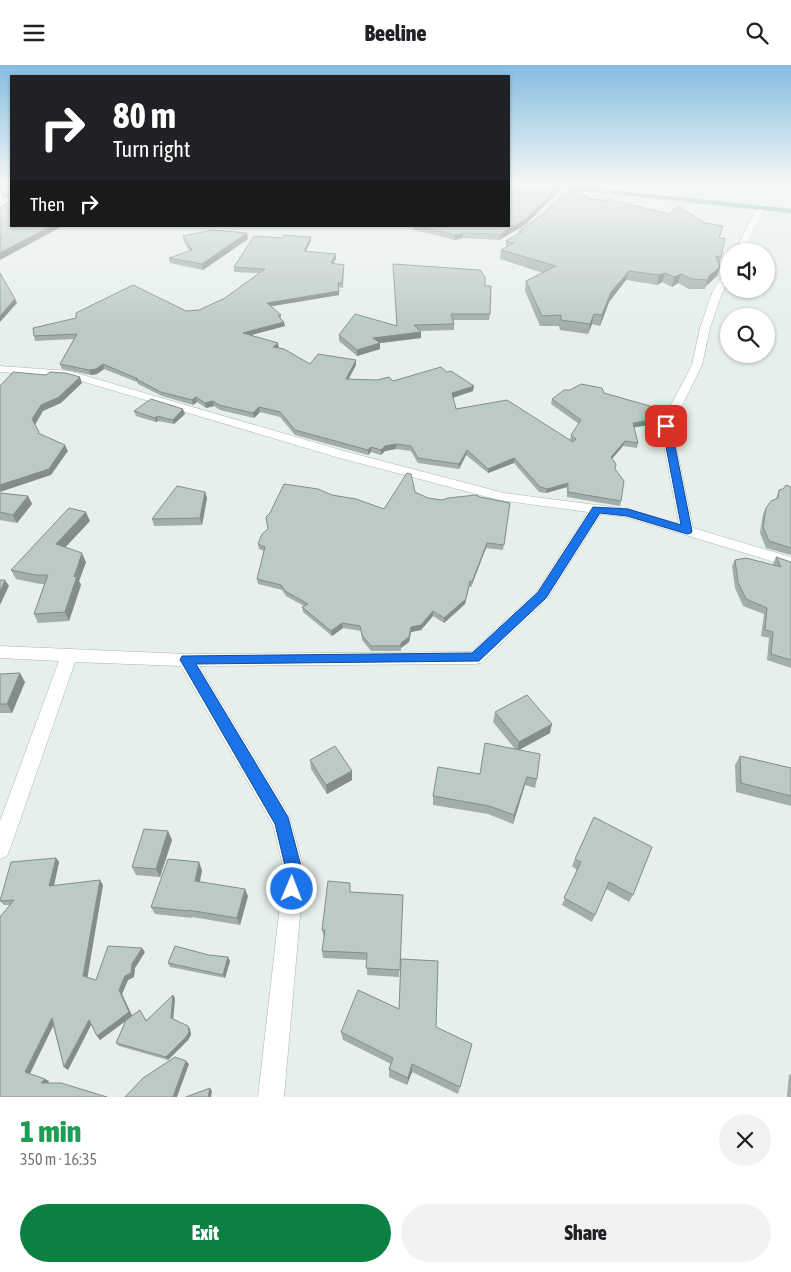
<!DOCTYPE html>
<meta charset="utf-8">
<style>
body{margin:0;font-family:"Asap Condensed",sans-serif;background:#f2f2f2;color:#202124;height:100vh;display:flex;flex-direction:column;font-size:19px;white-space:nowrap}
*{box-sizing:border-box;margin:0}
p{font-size:16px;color:#757577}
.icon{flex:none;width:28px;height:28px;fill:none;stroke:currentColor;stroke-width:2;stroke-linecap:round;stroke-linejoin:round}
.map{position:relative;height:1032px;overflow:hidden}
.drawer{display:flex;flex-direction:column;background:#fff;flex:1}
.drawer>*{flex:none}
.top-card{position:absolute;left:10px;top:10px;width:500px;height:152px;border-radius:0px;box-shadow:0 1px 4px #0004;background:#202124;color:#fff;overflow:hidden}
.fabs{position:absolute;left:720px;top:178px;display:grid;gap:10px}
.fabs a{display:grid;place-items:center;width:55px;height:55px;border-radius:50%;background:#fff;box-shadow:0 1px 4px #0004;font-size:25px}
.pin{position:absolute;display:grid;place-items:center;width:42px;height:42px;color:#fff;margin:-21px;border-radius:10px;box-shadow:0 2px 8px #0006}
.me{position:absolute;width:55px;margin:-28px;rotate:1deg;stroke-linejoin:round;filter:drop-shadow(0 0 4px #0008)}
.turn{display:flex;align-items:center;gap:18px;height:105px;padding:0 20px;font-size:22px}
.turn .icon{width:65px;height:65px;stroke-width:2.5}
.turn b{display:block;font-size:35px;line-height:42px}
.then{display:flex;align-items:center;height:48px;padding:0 20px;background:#0003;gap:10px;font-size:19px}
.round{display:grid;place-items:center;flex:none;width:52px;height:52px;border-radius:26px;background:#f2f2f2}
.head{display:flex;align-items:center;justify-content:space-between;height:85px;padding:0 20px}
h1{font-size:30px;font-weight:800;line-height:38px;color:#1e9e55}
.action{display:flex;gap:10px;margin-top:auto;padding:10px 20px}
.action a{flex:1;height:58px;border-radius:30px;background:#0b8043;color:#fff;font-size:20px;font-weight:800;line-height:58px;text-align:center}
.action a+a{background:#f2f2f2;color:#202124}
header{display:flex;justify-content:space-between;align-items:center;height:65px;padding:0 20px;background:#fff;font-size:22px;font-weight:800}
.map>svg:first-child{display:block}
</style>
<header><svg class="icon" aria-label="menu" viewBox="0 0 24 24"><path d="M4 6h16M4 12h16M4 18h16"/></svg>Beeline<svg class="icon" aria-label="search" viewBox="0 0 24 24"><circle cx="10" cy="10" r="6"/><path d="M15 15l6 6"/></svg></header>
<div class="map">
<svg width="791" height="1032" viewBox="0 0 791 1032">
<rect width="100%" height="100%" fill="#e6efeb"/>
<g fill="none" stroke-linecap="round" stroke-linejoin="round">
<defs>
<g id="street">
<path d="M758 141 765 143 743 186H735Z"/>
<path d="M729 202V214L722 228 710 263 702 300 672 361 693 463 791 492V502L626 452 601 449 547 534 481 598 475 599 199 601 289 750 304 805 284 1032H258L284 805 273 760 181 601 75 597 10 784 7 791 0 794V756L59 596 0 593V581L186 589 471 587 537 526 588 447 499 435 336 392 68 312 0 307V301L69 306 344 386 504 428 627 444 679 459 660 361 692 300 700 263 712 228 725 205Z"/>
</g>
<path id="primary" d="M545 120H565L791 144V148L548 122Z"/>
</defs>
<!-- street casing -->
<use href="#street" stroke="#a8b8b2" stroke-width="1"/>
<!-- primary casing -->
<use href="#primary" stroke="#c2cac8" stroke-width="1"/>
<!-- street -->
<use href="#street" fill="#fff" fill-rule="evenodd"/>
<!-- primary -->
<use href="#primary" fill="#6aa596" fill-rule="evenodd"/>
</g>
<!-- wall -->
<g fill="#a1aea9">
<path d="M11 120V133H3L1 128 10 124V121L0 125Z"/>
<path d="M558 127 525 160 499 175 463 173 455 175 414 165V161H509Z"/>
<path d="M592 134 719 173 721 192 717 211 706 221 705 224H689L678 218 672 222 662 217 657 220 626 215 609 237 600 261 592 259 588 269 560 265 559 261H540L525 226 526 216 543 208 500 194 501 185 506 183V176L519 168V166Z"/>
<path d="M183 171 248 174 203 205 170 198 169 193 190 186 184 177Z"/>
<path d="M311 176 306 186 336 189V193L333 199 344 200 343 223 338 222 339 230 271 241 281 250V254L285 261 251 270 278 283 310 299 356 295V300L349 314 393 316 447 307 473 326 453 333 456 344 572 376 570 375 571 370 579 359 551 339 552 334 604 328 651 355 649 360 634 362 638 378 637 383 623 381 612 394 615 404 621 436 620 441 567 432V422L546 428 539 427 514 398 488 408 466 390 459 404 418 398 411 386 396 384 385 386 381 390 371 387 368 390 295 370 280 352 260 347 254 353 220 345 214 341 206 343 197 337 193 340 162 331 138 319 137 317 104 304 97 309 91 310 62 304 60 299 74 274 35 276 34 271 186 246 199 245 225 233 259 208 234 207V202Z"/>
<path d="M485 221 490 249 489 255H453L454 259V265L420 266 421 273 380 278V284L357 291 339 276V270L396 261Z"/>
<path d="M134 346 185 349 174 359 158 356 156 357 136 351Z"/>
<path d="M791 422V490L766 483 760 468 763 449 766 443 776 434 779 425Z"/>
<path d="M205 427 207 433 202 460 154 461 152 454Z"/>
<path d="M415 427 428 433 442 435 480 432 510 438 503 485 486 483 471 522H469L465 539 444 558 433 551 421 565 411 567 409 577 401 583V586H371L362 575 361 566 343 563 332 571 303 547 302 542 304 541 286 531 282 525 258 519 257 514 264 486 259 484 258 479 332 430 384 444Z"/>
<path d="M0 428 28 431 32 439 17 458 0 455Z"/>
<path d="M90 456 65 482 86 497 79 516 81 520 69 556 38 558 34 549 44 519H40L16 514 11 505Z"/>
<path d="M776 492 791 497V603L767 595 769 573 761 571 764 549 743 541 735 523 732 501 735 495 774 500 773 499Z"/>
<path d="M0 609 25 617 12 648H0Z"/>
<path d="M495 647 550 668 519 685 537 714 535 723 525 720 513 759 488 749 433 740V731L480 709 515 684 493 657Z"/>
<path d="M740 691 791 703V741L736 727 735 700Z"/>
<path d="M310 695 352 706V715L327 729 311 704Z"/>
<path d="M168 766 172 775 160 812 136 810 132 802Z"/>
<path d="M56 793 59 797 54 820H103L87 912 96 915 145 887 135 903 134 912 128 915 122 929 132 950 142 948 146 955 175 933 173 954 188 961 190 964 191 970 188 975 168 995 119 981 116 978 126 956 100 975 91 960 68 1005 64 1002 53 961 30 1009 49 1016 48 1018 0 1032 10 840H4L0 836Z"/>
<path d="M575 794 633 830 629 837 606 824 592 857 562 840 577 805 572 801Z"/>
<path d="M202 805 200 817 248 831 240 860 192 852V853L155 849 151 842Z"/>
<path d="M351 827 403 830 399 912 367 910V895L323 893 322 886 324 872 322 865Z"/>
<path d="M230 896 225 913 170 902 168 898Z"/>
<path d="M436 962 472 979 458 1029 412 1007 407 1020 389 1012V1004L391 999 343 975 341 967Z"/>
<path d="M791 1009V1032H787L789 1010Z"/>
</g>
<!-- shaded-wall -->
<g fill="#838d89">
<path d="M0 120H11L0 125Z"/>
<path d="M559 122 558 127 525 160 499 175 500 169Z"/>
<path d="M51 161H61V162L0 195V188Z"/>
<path d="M247 168 248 174 203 205 202 199Z"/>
<path d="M463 168V173L455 175V170Z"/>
<path d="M311 172V176L304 190V186Z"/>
<path d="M336 189V193L331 203V198Z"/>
<path d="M720 202 717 211 706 221 705 224 709 211Z"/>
<path d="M629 206 626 215 609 237 600 261 602 250 611 227Z"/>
<path d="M665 208 662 217 657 220 659 210Z"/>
<path d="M681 209 678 218 672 222 674 212Z"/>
<path d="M339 226V230L267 242V238Z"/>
<path d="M15 234 17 238 0 257V251Z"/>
<path d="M594 249 592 259 588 269 590 259Z"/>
<path d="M284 257 285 261 244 272 243 268Z"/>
<path d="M421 267V273L380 278V284L357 291V285L373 273Z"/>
<path d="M278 278 279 283 273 282Z"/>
<path d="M356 295V300L346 318V314Z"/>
<path d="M103 299 104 304 97 309 91 310 89 305Z"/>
<path d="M80 312 82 318 61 338 43 346 35 360 32 354 41 340Z"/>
<path d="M474 321 473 326 452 333V328Z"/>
<path d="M196 332 197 337 193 340 192 335Z"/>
<path d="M213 336 214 341 206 343 205 338Z"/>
<path d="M259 342 260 347 254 353 253 348Z"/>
<path d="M183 344 185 349 174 359 173 355Z"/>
<path d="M157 351 158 356 156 357 155 353Z"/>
<path d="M651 355 649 360 631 363 633 358Z"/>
<path d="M625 376 623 381 609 397 611 392Z"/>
<path d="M396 379V384L385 386 381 390V385L385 381Z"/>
<path d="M65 380 68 386 51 410 0 427V420Z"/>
<path d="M371 382V387L368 390V385Z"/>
<path d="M467 385 466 390 459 404V399Z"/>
<path d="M514 393V398L488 408V404Z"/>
<path d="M568 418 567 422 546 428 547 424Z"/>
<path d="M205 427 207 433 202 460 200 453Z"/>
<path d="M28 431 32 439 17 458 13 450Z"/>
<path d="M86 447 90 456 60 488 56 479Z"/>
<path d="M487 478 486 483 471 522 472 517Z"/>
<path d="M82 488 86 497 79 516 81 520 69 556 65 547 74 512Z"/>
<path d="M5 515 9 521 0 540V527Z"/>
<path d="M470 516 465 539 444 558V553Z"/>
<path d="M433 546V551L421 565 411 567 409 577 401 583V586V578L411 562Z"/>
<path d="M342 558 343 563 332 571 331 566Z"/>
<path d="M20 608 25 617 12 648 7 639Z"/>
<path d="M552 659 550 668 517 686 519 677Z"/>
<path d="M352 706V715L327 729 326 720Z"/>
<path d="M527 712 525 720 513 759 514 750Z"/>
<path d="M168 766 172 775 160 812 156 804Z"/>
<path d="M56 793 59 797 53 825 49 821Z"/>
<path d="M199 797 202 805 198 824 195 816Z"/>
<path d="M100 815 103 820 87 915 83 911Z"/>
<path d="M245 824 248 831 240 860 237 853Z"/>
<path d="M142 883 145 887 135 903 134 912 128 915 122 929 132 951 100 975 97 971 125 911 132 899Z"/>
<path d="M228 892 230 896 225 913 223 910Z"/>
<path d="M173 930 175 933 173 956 171 953Z"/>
<path d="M52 953 55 957 29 1010 25 1007Z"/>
<path d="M89 955 92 958 68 1005 64 1002Z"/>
<path d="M188 961 190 964 191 970 188 975 168 995 166 992Z"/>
<path d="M186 996 189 999 177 1032H173Z"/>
<path d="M412 999V1007L407 1020 408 1013Z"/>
<path d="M45 1014 49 1016 45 1020 41 1018Z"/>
<path d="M210 1023 212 1026 211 1032H208Z"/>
</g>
<!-- building -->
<g fill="#bbcac4" stroke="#838d89">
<path d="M10 120H11V128H1L10 124Z"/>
<path d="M509 120H543L559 122 525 155 500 169 463 168 455 170 418 161H509Z"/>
<path d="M570 123 592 134 607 136 608 134 669 149 678 141 705 158 723 161 719 173H725L721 192 716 191 720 202 709 211 708 215 692 214 681 209 674 212 665 208 659 210 629 206 611 227 602 250 594 249 590 259 561 255V250L542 251 526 216 556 201 501 185 514 178 506 176 522 167 519 166 543 149Z"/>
<path d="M11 135V161H51L0 188V174L2 173H0V143Z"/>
<path d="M213 165 247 168 202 199 169 193 192 185 183 171Z"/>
<path d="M283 170 311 172 304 186 336 189 331 198 344 200 342 218H338L339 226 267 238 281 250 278 251 284 257 243 268 278 278 273 282 284 284 310 299 318 289 356 295 346 314 377 315 389 312 393 316 441 302 447 307 451 306 474 321 452 328 456 344 507 335 573 377 576 374 571 370 581 355 552 334 564 325H570L581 319 602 323 604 328 650 341 651 355 633 358 638 378 625 376 611 392 616 399 615 404 624 416 621 436 568 427V418L547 424 540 422 514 393 488 404 467 385 459 399 418 393 411 381 396 379 385 381 381 385 371 382 368 385 295 365 280 347 259 342 253 348 219 340 213 336 205 338 196 332 192 335 161 327 136 314H138L103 299 96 304 89 305 60 299 77 269 34 271 33 263 76 253V248L133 220 186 246 199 245 225 233 265 204 234 202 254 171 283 173Z"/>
<path d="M393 199 480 205 485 212V221H491L490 249H451L454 259 414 260 421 267 373 273 380 278 357 285 339 270 355 249 397 261Z"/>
<path d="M0 208 15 234 0 251Z"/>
<path d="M13 307 46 310 50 307 66 308 80 312 59 332 41 340 32 354 39 367 38 368 65 380 49 404 0 420V321Z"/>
<path d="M151 334 183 344 173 355 157 351 155 353 134 346Z"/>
<path d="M407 408 411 409 415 427 428 433 442 435 448 433 476 430 480 432 510 438 504 480 487 478 472 517 470 516 466 534 444 553 433 546 421 560 411 562 409 572 401 578V581H371L362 570 360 561 342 558 331 566 302 542 308 539 285 526 281 520 257 514 265 482 258 479 262 469 268 464 266 452 270 448 284 419 318 424 332 430 356 434 384 444Z"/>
<path d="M786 420 791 422V483L769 476 763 462 766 443 771 436 778 433 779 425 783 424Z"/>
<path d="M177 421 205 427 200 453 152 454Z"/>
<path d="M0 428 28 431 13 450 0 447Z"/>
<path d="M69 443 86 447 56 479 82 488 74 512 77 511 65 547 34 549 48 510H36L11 505Z"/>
<path d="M776 492 791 497V595L771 589 773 567 765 565 767 543 746 534 738 517 735 495 746 493 781 502Z"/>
<path d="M0 515H5L0 527Z"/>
<path d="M20 608 7 639H0V609Z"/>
<path d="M527 630 552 659 519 677 495 647Z"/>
<path d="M485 678 540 689 537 714 527 712 514 750 489 741 433 731 438 702 480 709Z"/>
<path d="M335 681 352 706 326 720 310 695Z"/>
<path d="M740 691 791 703V731L741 718Z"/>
<path d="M594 752 652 782 633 830 609 817 595 850 564 833 581 797 575 794Z"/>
<path d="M144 764 168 766 156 804 132 802Z"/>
<path d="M56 793 49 821 100 815 83 911 96 915 108 881 142 883 132 899 131 908 125 911 119 925 129 947 97 971 89 955 64 1002 52 953 25 1007 45 1014 41 1018H61L107 1032H0V852L14 835 0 836 11 797Z"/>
<path d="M168 794 199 797 195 816 245 824 237 853 188 845V846L151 842Z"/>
<path d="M328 816 350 818V827L403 830 400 905 366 903 367 888 322 886 325 865H322Z"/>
<path d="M175 881 209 890 228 892 223 910 168 898Z"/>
<path d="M401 894 438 896 436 962 472 979 460 1022 412 999 408 1013 389 1004 393 993 341 967 358 925 399 944Z"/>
<path d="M173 930 171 953 188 961 189 967 186 972 166 992 116 978 126 955 140 945 146 956Z"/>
<path d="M175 992 186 996 173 1032H125L143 1013Z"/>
<path d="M210 1023 208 1032H186Z"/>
</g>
<!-- sky -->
<linearGradient id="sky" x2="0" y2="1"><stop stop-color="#84bce0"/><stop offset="0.45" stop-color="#f4f8f6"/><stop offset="1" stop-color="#f4f8f6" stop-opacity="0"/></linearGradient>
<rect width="791" height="264" fill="url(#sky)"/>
<!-- route -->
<path fill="#1a73e8" stroke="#114b97" d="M666 358 671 361 692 466 691 468 687 469 627 451 600 448 546 533 479 596 196 599 288 752 302 805 298 829 292 832 287 829 284 824 286 805 275 759 182 598 180 595 182 591 472 588 538 527 593 442 628 444 681 460 662 361Z"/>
</svg>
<div class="fabs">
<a><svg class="icon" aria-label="sound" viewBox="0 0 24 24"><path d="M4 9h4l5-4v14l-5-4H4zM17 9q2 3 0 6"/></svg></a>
<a><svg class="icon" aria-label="search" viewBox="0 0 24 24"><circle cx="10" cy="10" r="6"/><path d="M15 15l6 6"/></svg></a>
</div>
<div class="pin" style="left:666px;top:361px;background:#d93025"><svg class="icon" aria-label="arrive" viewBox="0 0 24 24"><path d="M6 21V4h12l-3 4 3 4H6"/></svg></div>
<svg class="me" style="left:292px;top:824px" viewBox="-20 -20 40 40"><circle r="17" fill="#1a73e8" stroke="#fff" stroke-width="3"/><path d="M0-11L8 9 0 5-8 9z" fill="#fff"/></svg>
<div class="top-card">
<div class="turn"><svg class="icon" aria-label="right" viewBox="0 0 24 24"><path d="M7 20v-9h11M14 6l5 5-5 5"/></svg><div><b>80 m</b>Turn right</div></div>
<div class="then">Then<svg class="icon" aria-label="right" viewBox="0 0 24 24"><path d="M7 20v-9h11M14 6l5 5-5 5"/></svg></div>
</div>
</div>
<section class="drawer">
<div class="head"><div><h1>1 min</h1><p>350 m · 16:35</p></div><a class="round"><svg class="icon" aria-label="close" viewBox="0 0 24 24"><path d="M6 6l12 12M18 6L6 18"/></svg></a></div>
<div class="action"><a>Exit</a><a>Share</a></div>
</section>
